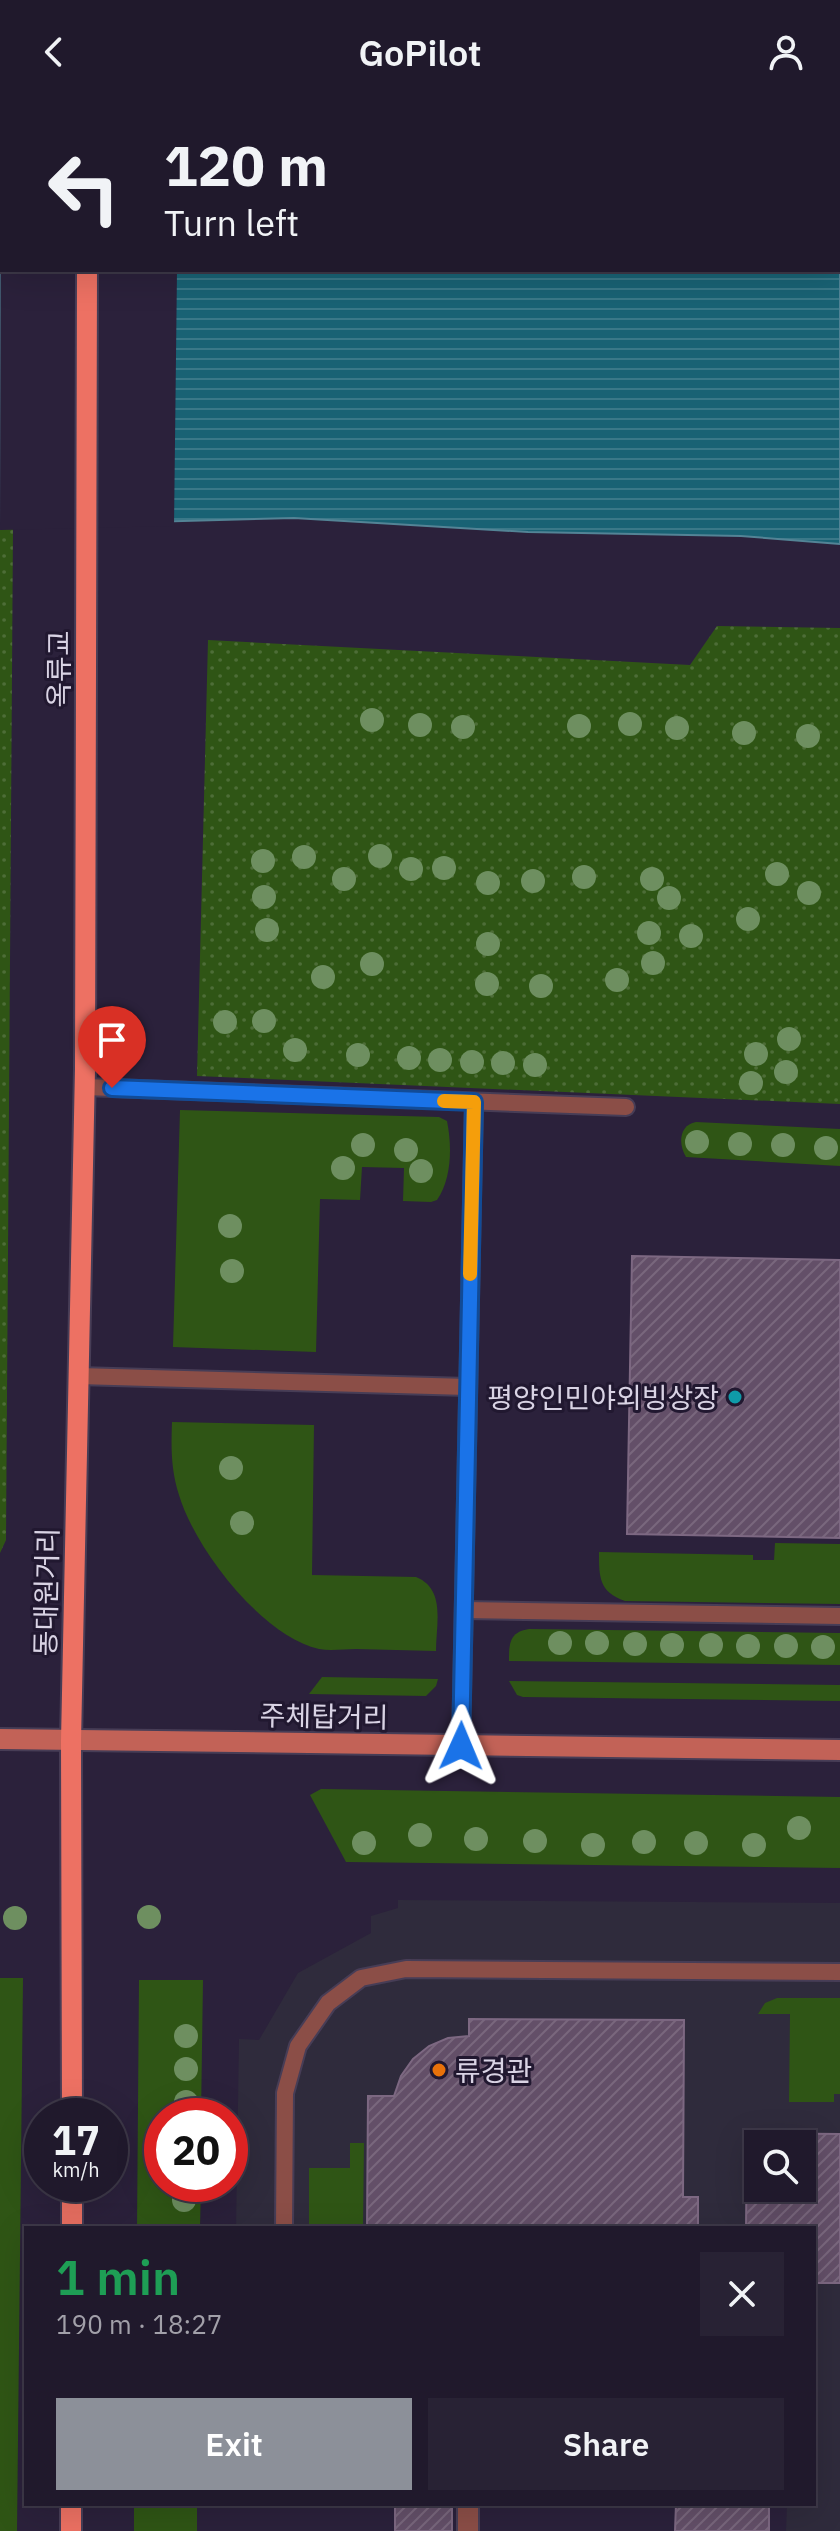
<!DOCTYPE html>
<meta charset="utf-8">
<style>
body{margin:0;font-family:"IBM Plex Sans","Noto Sans KR",sans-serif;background:#282234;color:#f1f3f6;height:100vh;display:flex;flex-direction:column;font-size:30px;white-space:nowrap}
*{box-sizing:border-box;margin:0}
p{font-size:26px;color:#a2a0a9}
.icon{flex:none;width:44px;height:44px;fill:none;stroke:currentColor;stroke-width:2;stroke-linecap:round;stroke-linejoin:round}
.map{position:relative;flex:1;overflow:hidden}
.sheet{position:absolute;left:24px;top:2122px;width:792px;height:280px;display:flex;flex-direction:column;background:#20192c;border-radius:0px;box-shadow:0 8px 32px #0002,0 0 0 2px #3d3848}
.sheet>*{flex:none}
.top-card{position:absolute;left:0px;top:0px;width:840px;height:168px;box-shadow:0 8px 32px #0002,0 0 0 2px #3d3848;background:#20192c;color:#f1f3f6;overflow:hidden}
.buttons{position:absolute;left:744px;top:2026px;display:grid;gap:16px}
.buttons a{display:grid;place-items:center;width:72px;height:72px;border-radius:0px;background:#20192c;box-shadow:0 8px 32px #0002,0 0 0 2px #3d3848;font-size:40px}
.speed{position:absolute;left:24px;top:1994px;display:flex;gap:16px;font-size:40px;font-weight:700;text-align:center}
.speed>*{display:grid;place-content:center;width:104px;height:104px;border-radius:50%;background:#20192c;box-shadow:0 8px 32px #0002,0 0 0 2px #3d3848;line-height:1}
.speed small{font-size:20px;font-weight:400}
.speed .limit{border:12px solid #d22;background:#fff;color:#111}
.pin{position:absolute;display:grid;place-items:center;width:68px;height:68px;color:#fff;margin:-82px -34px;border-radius:50% 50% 50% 0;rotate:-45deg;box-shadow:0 0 8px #0007}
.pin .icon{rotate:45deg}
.me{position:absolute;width:88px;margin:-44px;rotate:1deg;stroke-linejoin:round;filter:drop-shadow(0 0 6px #0008)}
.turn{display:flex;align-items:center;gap:28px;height:168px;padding:0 32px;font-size:36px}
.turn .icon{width:104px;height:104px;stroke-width:2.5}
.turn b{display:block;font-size:56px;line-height:68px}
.round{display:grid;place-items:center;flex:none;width:84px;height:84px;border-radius:0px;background:#282234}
.overview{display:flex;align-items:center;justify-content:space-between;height:136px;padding:0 32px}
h1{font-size:48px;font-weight:600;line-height:60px;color:#1e9e55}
.cta{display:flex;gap:16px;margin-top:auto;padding:16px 32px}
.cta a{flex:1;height:92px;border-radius:0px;background:#8c9099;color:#fff;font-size:32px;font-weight:600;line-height:92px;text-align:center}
.cta a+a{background:#282234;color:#f1f3f6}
header{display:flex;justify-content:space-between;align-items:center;height:104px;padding:0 32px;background:#20192c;font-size:36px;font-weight:600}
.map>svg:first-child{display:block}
</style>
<header><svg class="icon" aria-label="back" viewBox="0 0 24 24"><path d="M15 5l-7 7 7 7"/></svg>GoPilot<svg class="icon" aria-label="person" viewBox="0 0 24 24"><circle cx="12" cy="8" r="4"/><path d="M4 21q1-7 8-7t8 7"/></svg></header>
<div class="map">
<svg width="840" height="2427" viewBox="0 0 840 2427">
<defs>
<pattern id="park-dots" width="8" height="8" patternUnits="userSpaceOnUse" patternTransform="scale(2)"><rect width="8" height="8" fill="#2f5515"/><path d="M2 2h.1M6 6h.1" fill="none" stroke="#4d6d37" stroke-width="1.8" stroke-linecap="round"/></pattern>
<pattern id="water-rules" width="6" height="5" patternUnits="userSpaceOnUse" patternTransform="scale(2)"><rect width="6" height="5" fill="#196274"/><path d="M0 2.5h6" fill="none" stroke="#3a7888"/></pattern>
<pattern id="building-hatch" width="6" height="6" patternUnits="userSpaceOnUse" patternTransform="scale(2)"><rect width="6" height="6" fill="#634f68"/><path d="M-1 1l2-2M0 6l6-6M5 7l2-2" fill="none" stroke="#79677d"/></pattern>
</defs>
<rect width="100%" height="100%" fill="#2b213b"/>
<!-- commercial -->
<path fill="#2f2b3c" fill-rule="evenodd" d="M398 1796 840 1799V2427H786L787 2400H814V2124H236L239 1935 259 1936 298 1869 371 1829V1812L398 1804ZM758 2040H802V2084H758Z"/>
<!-- green -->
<g fill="#2f5515">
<path d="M180 1006 439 1013 447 1017C452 1042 452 1074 437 1096L431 1098 403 1097 404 1064 362 1063 360 1096 320 1095 316 1248 173 1243Z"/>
<path d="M696 1018 840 1025V1062L686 1053C678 1040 679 1021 696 1018Z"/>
<path d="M172 1318 314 1321 312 1471 416 1473C446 1485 436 1520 436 1547 409 1546 383 1546 356 1545 344 1545 331 1547 319 1545 262 1532 195 1445 179 1391 171 1366 171 1344 172 1318Z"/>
<path d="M775 1439 840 1440V1500L625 1497C599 1488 599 1473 599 1448L753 1451V1456H774Z"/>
<path d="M529 1525 840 1529V1561L509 1557C509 1540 509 1528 529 1525Z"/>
<path d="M322 1573 438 1575 436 1582 426 1592 309 1590Z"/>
<path d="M509 1577 840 1581V1597L523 1593 517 1591Z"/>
<path d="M321 1685 840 1693V1764L346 1758 310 1691Z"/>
<path d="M0 1874H23L17 2427H0Z"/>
<path d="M139 1876H203L201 2012H162V2080H201L200 2124H137Z"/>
<path d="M777 1894H840V1990H834V1998H789L790 1910H758L765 1899Z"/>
<path d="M350 2039H364L363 2124H309V2064H350Z"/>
<rect x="134" y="2400" width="63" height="27"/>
</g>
<!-- park -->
<g fill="url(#park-dots)">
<path d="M0 422 13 423 6 1436 0 1449Z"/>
<path d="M717 522 840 524V1000L197 972 208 536 690 561Z"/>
</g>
<!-- water -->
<path fill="url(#water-rules)" stroke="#538496" stroke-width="2" fill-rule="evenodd" d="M0 0H840V440L741 432 528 428 294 414 0 422ZM2 2H838V166H2Z"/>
<!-- pier -->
<path fill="#2b213b" d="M1 0H179L2 2V166H177L174 422 0 426Z"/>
<!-- building -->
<g fill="url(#building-hatch)" stroke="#7d6882" stroke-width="2" fill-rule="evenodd">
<path d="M632 1152 840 1156V1434L627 1430Z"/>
<path d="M469 1915 684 1916 683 2093H698V2124H367L368 1992H394L401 1972 413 1955 429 1942 448 1934 469 1932Z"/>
<path d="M747 2029 840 2030V2179H814V2124H746ZM758 2040H802V2084H758Z"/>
<rect x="395" y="2400" width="57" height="27"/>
<path d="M676 2400H769V2427H675Z"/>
</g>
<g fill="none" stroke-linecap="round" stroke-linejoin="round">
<defs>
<g id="lane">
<path d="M85 983 626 1003"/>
<path d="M78 1272 468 1283"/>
<path d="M464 1506 840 1512"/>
<path d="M461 1642 474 998"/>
<path d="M284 2124 285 1989 298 1942 328 1899 361 1874 406 1865 840 1868"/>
</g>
<path id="street" d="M468 2427V2400"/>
<path id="secondary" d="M0 1635 840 1646"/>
<g id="primary">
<path d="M87 2V0"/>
<path d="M72 2012 71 1637 85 965 87 166"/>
<path d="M72 2124V2080"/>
<path d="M71 2427V2400"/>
</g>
</defs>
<!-- lane casing -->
<use href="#lane" stroke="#473d56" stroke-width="20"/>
<!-- street casing -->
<use href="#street" stroke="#473d56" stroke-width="24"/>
<!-- secondary casing -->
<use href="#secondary" stroke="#473d56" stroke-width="24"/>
<!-- primary casing -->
<use href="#primary" stroke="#473d56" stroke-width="24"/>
<!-- lane -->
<use href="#lane" stroke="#8b4e47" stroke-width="16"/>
<!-- street -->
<use href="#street" stroke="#8b4e47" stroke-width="20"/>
<!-- secondary -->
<use href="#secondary" stroke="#c26257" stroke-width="20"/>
<!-- primary -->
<use href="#primary" stroke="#ed7163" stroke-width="20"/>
</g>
<!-- trees -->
<g fill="#6e8f60">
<circle cx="372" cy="616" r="12"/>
<circle cx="630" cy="620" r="12"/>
<circle cx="420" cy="621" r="12"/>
<circle cx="579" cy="622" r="12"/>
<circle cx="463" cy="623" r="12"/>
<circle cx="677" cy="624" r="12"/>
<circle cx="744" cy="629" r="12"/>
<circle cx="808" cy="632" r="12"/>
<circle cx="380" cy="752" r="12"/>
<circle cx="304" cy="753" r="12"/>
<circle cx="263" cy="757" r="12"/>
<circle cx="444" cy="764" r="12"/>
<circle cx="411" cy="765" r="12"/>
<circle cx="777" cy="770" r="12"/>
<circle cx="584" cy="773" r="12"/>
<circle cx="344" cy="775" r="12"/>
<circle cx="652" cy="775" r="12"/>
<circle cx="533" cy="777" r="12"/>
<circle cx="488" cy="779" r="12"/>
<circle cx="809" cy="789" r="12"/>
<circle cx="264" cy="793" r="12"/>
<circle cx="669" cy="794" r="12"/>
<circle cx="748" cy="815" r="12"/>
<circle cx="267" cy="826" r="12"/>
<circle cx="649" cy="829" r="12"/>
<circle cx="691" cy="832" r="12"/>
<circle cx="488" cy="840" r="12"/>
<circle cx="653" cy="859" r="12"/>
<circle cx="372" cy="860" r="12"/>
<circle cx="323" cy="873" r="12"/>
<circle cx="617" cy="876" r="12"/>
<circle cx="487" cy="880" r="12"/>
<circle cx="541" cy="882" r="12"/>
<circle cx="264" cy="917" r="12"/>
<circle cx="225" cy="918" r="12"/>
<circle cx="789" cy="935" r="12"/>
<circle cx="295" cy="946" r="12"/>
<circle cx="756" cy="950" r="12"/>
<circle cx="358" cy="951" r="12"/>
<circle cx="409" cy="954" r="12"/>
<circle cx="440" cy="956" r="12"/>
<circle cx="472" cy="958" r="12"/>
<circle cx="503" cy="959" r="12"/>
<circle cx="535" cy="961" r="12"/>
<circle cx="786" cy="968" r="12"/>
<circle cx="751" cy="979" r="12"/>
<circle cx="697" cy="1038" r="12"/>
<circle cx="740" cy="1040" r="12"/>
<circle cx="363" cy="1041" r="12"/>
<circle cx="783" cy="1041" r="12"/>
<circle cx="826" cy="1044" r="12"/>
<circle cx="406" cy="1046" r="12"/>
<circle cx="343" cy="1064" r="12"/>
<circle cx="421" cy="1067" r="12"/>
<circle cx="230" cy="1122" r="12"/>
<circle cx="232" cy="1167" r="12"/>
<circle cx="231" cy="1364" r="12"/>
<circle cx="242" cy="1419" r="12"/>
<circle cx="560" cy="1539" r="12"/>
<circle cx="597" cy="1539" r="12"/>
<circle cx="635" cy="1540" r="12"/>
<circle cx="672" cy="1541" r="12"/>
<circle cx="711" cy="1541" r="12"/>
<circle cx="748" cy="1542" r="12"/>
<circle cx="786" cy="1542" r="12"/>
<circle cx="823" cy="1543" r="12"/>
<circle cx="799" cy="1724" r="12"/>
<circle cx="420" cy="1731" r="12"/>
<circle cx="476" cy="1735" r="12"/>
<circle cx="535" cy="1737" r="12"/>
<circle cx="644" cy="1738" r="12"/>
<circle cx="364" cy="1739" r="12"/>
<circle cx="696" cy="1739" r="12"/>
<circle cx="593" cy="1741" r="12"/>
<circle cx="754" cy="1741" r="12"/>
<circle cx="149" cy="1813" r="12"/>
<circle cx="15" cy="1814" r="12"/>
<circle cx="186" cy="1932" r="12"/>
<circle cx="186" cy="1965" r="12"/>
<circle cx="186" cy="1998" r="12"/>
<circle cx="184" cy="2096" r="12"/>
</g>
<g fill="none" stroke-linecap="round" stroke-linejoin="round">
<defs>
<path id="route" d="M112 984 474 998 461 1642"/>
</defs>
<!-- route casing -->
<use href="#route" stroke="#114b97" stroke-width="20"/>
<!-- route -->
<use href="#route" stroke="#1a73e8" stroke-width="14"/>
<!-- slow -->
<path stroke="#f59e0b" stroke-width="14" d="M444 997 474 998 470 1170"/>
</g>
<!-- markers -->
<circle fill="#0f9aa8" stroke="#211830" stroke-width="3" cx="735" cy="1293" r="8"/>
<circle fill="#e8710a" stroke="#211830" stroke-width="3" cx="439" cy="1966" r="8"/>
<g text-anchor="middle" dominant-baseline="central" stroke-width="6" stroke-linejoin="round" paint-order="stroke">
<!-- street labels -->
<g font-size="28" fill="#d9d3e4" stroke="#211830">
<text transform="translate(58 565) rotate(-90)">옥류교</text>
<text transform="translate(46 1488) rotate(-89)">동대원거리</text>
<text transform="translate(324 1612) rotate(1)">주체탑거리</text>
</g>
<!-- poi labels -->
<g font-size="28" fill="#d9d3e4" stroke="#211830" text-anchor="end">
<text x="719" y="1293">평양인민야외빙상장</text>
<text x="455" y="1966" text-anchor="start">류경관</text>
</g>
</g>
</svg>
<div class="buttons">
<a><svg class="icon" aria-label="search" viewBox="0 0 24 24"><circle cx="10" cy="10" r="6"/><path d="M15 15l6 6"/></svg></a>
</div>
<div class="speed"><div>17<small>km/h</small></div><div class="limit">20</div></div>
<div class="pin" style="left:112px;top:984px;background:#d93025"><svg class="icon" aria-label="arrive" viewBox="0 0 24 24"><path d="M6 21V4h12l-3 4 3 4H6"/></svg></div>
<svg class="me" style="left:461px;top:1642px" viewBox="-20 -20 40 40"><path d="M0-17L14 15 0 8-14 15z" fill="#1a73e8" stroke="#fff" stroke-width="4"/></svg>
<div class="top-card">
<div class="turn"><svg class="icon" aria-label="left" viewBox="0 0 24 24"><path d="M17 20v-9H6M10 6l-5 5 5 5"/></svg><div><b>120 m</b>Turn left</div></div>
</div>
<section class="sheet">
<div class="overview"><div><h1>1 min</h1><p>190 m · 18:27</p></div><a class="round"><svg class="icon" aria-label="close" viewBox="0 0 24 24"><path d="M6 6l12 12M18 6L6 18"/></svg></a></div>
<div class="cta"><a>Exit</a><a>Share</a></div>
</section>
</div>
